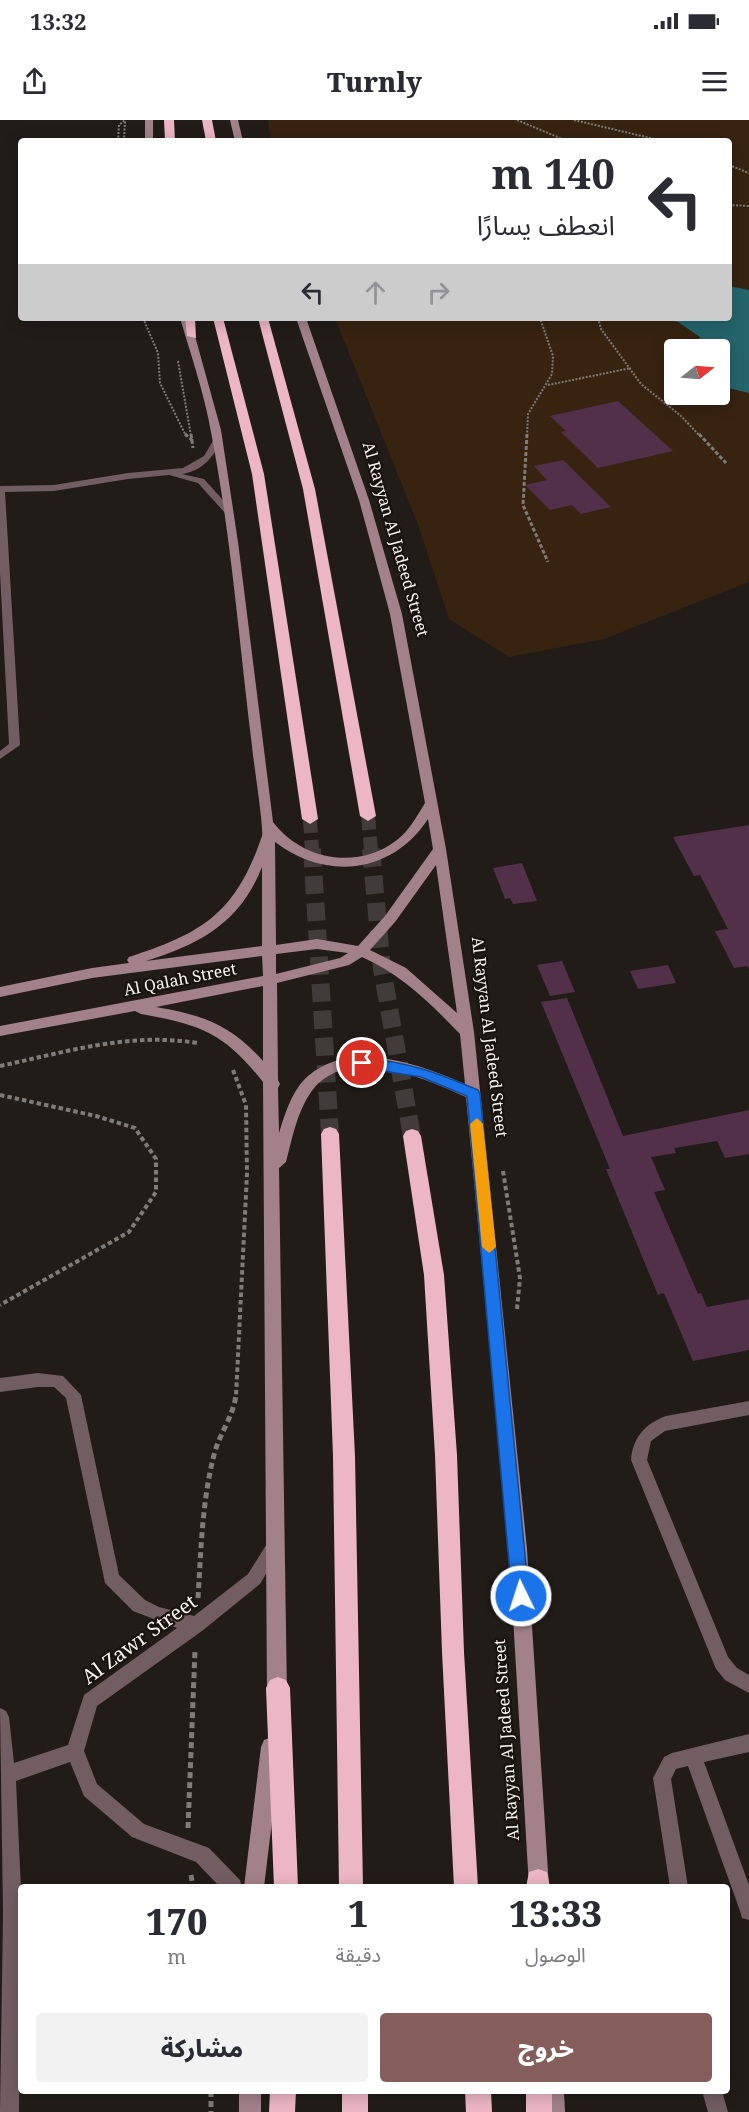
<!DOCTYPE html>
<html lang="ar">
<meta charset="utf-8">
<style>
body{margin:0;font-family:"Noto Serif","Noto Sans Arabic",serif;background:#f2f2f3;color:#2b2b33;direction:rtl;height:100vh;display:flex;flex-direction:column;font-size:22px;white-space:nowrap}
*{box-sizing:border-box;margin:0}
p{font-size:20px;color:#7c7c81}
.icon{flex:none;width:33px;height:33px;fill:none;stroke:currentColor;stroke-width:2;stroke-linecap:round;stroke-linejoin:round}
.map{position:relative;flex:1;overflow:hidden;direction:ltr}
.sheet{position:absolute;left:18px;top:1764px;width:712px;height:210px;display:flex;flex-direction:column;background:#fff;border-radius:6px;box-shadow:0 3px 15px #0003;direction:rtl}
.sheet>*{flex:none}
.top-card{position:absolute;left:18px;top:18px;width:714px;height:183px;border-radius:6px;box-shadow:0 3px 15px #0003;direction:rtl;background:#fff;color:#2b2b33;overflow:hidden}
.needle{width:39px;rotate:73deg}
.controls{position:absolute;left:664px;top:219px;display:grid;gap:12px}
.controls a{display:grid;place-items:center;width:66px;height:66px;border-radius:6px;background:#fff;box-shadow:0 3px 15px #0003;font-size:30px}
.pin{position:absolute;display:grid;place-items:center;width:51px;height:51px;color:#fff;margin:-26px;border:3px solid #fff;border-radius:50%;box-shadow:0 2px 6px #0007}
.me{position:absolute;width:66px;margin:-33px;rotate:356deg;stroke-linejoin:round;filter:drop-shadow(0 0 4px #0008)}
.turn{display:flex;align-items:center;gap:21px;height:126px;padding:0 18px;font-size:27px}
.turn .icon{width:78px;height:78px;stroke-width:2.5}
.turn b{display:block;font-size:42px;line-height:51px}
.lanes{display:flex;align-items:center;height:57px;padding:0 18px;background:#0003;justify-content:center;gap:30px;direction:ltr}
.lanes .off{opacity:.35}
.eta{display:flex;justify-content:space-evenly;align-items:center;height:102px;text-align:center}
.eta b{font-size:36px;font-weight:800;line-height:42px}
.cta{display:flex;gap:12px;margin-top:auto;padding:12px 18px}
.cta a{flex:1;height:69px;border-radius:6px;background:#855e5b;color:#fff;font-size:24px;font-weight:800;line-height:69px;text-align:center}
.cta a+a{background:#f2f2f3;color:#2b2b33}
.status{display:flex;justify-content:space-between;align-items:center;height:42px;padding:0 30px;background:#fff;direction:ltr}
.status svg{height:16px;fill:currentColor}
header{display:flex;justify-content:space-between;align-items:center;height:78px;padding:0 18px;background:#fff;font-size:27px;font-weight:800}
.map>svg:first-child{display:block}
</style>
<div class="status"><b>13:32</b><svg viewBox="0 0 49 12"><path d="M0 12V9h3v3zM5 12V6h3v6zM10 12V3h3v9zM15 12V0h3v12zM26 1h20v11H26zM47 4h2v5h-2z"/></svg></div>
<header><svg class="icon" aria-label="menu" viewBox="0 0 24 24"><path d="M4 6h16M4 12h16M4 18h16"/></svg>Turnly<svg class="icon" aria-label="share" viewBox="0 0 24 24"><path d="M12 15V3M7 8l5-5 5 5M5 13v7h14v-7"/></svg></header>
<div class="map">
<svg width="749" height="1992" viewBox="0 0 749 1992">
<rect width="100%" height="100%" fill="#211c18"/>
<!-- green -->
<path fill="#372310" fill-rule="evenodd" d="M268 0H749V462L604 519 509 537 449 499 418 405 335 198H729V21H271ZM675 230H720V274H675Z"/>
<!-- water -->
<path fill="#24656c" d="M729 166 749 170V273L720 266V230L695 229 700 217 678 202 664 198H729Z"/>
<!-- building -->
<g fill="#53304a">
<path d="M618 281 673 331 598 348 561 312 566 311 550 296Z"/>
<path d="M563 340 611 387 581 394 572 385 550 390 525 365 547 360 534 346Z"/>
<path d="M749 705V849L747 846 734 848 715 811 728 809 700 755 694 756 673 717Z"/>
<path d="M522 743 537 781 513 784 510 778 505 779 493 748Z"/>
<path d="M562 841 575 872 550 876 537 845Z"/>
<path d="M668 845 676 863 638 869 630 851Z"/>
<path d="M567 878 623 1016 749 990V1034L725 1038 717 1021 674 1028 676 1033 651 1037 665 1070 654 1072 698 1174 701 1173 707 1187 749 1179V1230L693 1241 664 1173 658 1175 606 1049H610L541 882Z"/>
</g>
<g fill="none" stroke-linecap="round" stroke-linejoin="round">
<!-- highway-tunnel-far1 -->
<g stroke="#413c39" stroke-width="14" stroke-dasharray="14 7" stroke-linecap="butt">
<path d="M368 696 371 730"/>
<path d="M310 699 312 730"/>
</g>
<!-- highway-tunnel -->
<g stroke="#413c39" stroke-width="18" stroke-dasharray="18 9" stroke-linecap="butt">
<path d="M312 729 330 1014"/>
<path d="M371 729 382 849 412 1016"/>
</g>
<!-- path-far3 -->
<g stroke="#7f7b78" stroke-width="2" stroke-dasharray="2 1.5" stroke-linecap="butt">
<path d="M517 0 567 21"/>
<path d="M574 0 663 21"/>
<path d="M118 21 119 5 125 0"/>
<path d="M124 21 125 1"/>
<path d="M729 45 749 53"/>
<path d="M729 85 749 86"/>
<path d="M143 198 158 233 160 263 186 316"/>
<path d="M598 198 601 209 641 264 681 296 700 316"/>
<path d="M178 241 191 316"/>
<path d="M548 265 631 248"/>
<path d="M527 316 528 294 552 254 553 236 540 198"/>
</g>
<!-- path-far2 -->
<g stroke="#7f7b78" stroke-width="3" stroke-dasharray="4 2" stroke-linecap="butt">
<path d="M185 314 193 321"/>
<path d="M191 314 193 328"/>
<path d="M527 314 523 385 548 442"/>
<path d="M699 314 726 343"/>
</g>
<!-- path-far1 -->
<g stroke="#7f7b78" stroke-width="4" stroke-dasharray="4.5 3" stroke-linecap="butt">
<path d="M0 946C66 932 129 912 197 923"/>
<path d="M233 950 246 985 247 1054 236 1276"/>
<path d="M0 975 96 996 135 1008 156 1039V1072L129 1112 0 1185"/>
<path d="M503 1051 520 1158 517 1189"/>
</g>
<!-- path -->
<g stroke="#7f7b78" stroke-width="5" stroke-dasharray="6 4" stroke-linecap="butt">
<path d="M198 1478C201 1431 202 1381 214 1335 219 1314 234 1296 236 1274"/>
<path d="M188 1708 195 1530"/>
<path d="M191 1755 193 1767"/>
<path d="M211 1971V1992"/>
</g>
<!-- lane -->
<g fill="#725d63" fill-rule="evenodd">
<path d="M217 318 221 321C213 338 202 351 182 354L204 359 231 389V393H225L198 363 169 355 128 359 54 371 5 372 20 625 0 639V631L9 624 0 453V366L54 365 128 353 183 348 204 336 214 319Z"/>
<path d="M38 1253 63 1256 81 1275 119 1455 145 1480 159 1487 194 1496 248 1454 268 1422 274 1419 280 1422 282 1427 260 1464 202 1511 97 1586 84 1631 97 1664 144 1704 209 1728 240 1760 242 1767H220L196 1742 132 1717 84 1676 70 1642 16 1661 21 1769 19 1992H0L3 1794 0 1588 6 1591 9 1597 14 1643 68 1625 84 1575 177 1508 133 1491 105 1463 66 1278 54 1267H38L0 1272V1258Z"/>
<path d="M749 1281V1295L665 1311 651 1321 647 1340 728 1537 737 1548 749 1555V1573L725 1560 716 1549 631 1340C633 1317 645 1304 666 1296Z"/>
<path d="M749 1614V1632L704 1642 749 1765V1800L742 1798 740 1791 688 1646 676 1649 671 1659 688 1767H670L653 1658 664 1637 672 1633Z"/>
<path d="M702 1971H722L728 1992H708Z"/>
</g>
<!-- secondary -->
<g fill="#a3818a" fill-rule="evenodd">
<rect x="145" y="0" width="8" height="21"/>
<path d="M230 0H238L243 21H235Z"/>
<path d="M180 198H190L221 310 238 422 273 702C303 741 358 750 397 720 409 711 417 696 425 683L390 494 359 380 296 198H306L369 380 402 494 446 729 474 912 527 1429 549 1767H529L509 1429 466 977C423 958 347 923 311 972 297 992 292 1019 286 1042L279 1048 287 1576 284 1583 277 1585 270 1583 267 1576 263 962C224 913 202 905 141 894L135 891 0 916V906L263 856 262 836 92 858 0 877V867L92 848 129 843 127 840 129 837C204 813 236 792 262 716 264 708 253 639 252 626 239 521 231 415 211 312 204 273 191 235 180 198ZM428 699 433 729 385 796 358 826 317 819 276 825 275 722C326 761 392 754 428 699ZM436 745 457 893 406 848 370 830 395 802ZM262 747V826L146 841C200 824 240 803 262 747ZM317 829 348 833 340 838 276 854V834ZM362 837C401 854 430 883 460 914L465 964C419 944 351 919 308 956 292 970 285 994 279 1013L278 968 280 964 278 960 277 863 349 845ZM263 866V941C231 905 203 895 156 887Z"/>
<path d="M271 1617 278 1620 281 1627 264 1767H244L261 1627 264 1620Z"/>
<rect x="239" y="1971" width="22" height="21"/>
<path d="M542 1971H564L565 1992H543Z"/>
</g>
<!-- highway -->
<g fill="#ecb6c5" fill-rule="evenodd">
<path d="M164 0H174L175 21H165Z"/>
<path d="M202 0H212L216 21H206Z"/>
<path d="M185 198H195L196 218 187 216Z"/>
<path d="M213 198H223L264 354 318 699 310 704 302 699 252 354Z"/>
<path d="M258 198H268L315 369 376 696 368 701 360 696 303 369Z"/>
<path d="M330 1007 336 1009 339 1014 355 1336 363 1767H339L333 1336 321 1014 324 1009Z"/>
<path d="M412 1009 418 1011 421 1016 444 1155 457 1335 464 1532 478 1767H454L442 1532 435 1335 424 1155 403 1016 406 1011Z"/>
<path d="M278 1557 286 1560 290 1568 298 1767H274L266 1568 270 1560Z"/>
<path d="M538 1749 547 1752 550 1767H526L529 1752Z"/>
<path d="M270 1971H296L295 1992H269Z"/>
<rect x="342" y="1971" width="26" height="21"/>
<path d="M465 1971H491L492 1992H466Z"/>
<rect x="526" y="1971" width="26" height="21"/>
</g>
</g>
<!-- route -->
<path fill="#1a73e8" stroke="#114b97" stroke-width="1.5" d="M362 938C409 942 435 952 478 970L480 974 529 1476 527 1482 521 1484 515 1482 512 1476 467 976 421 957 357 947V940Z"/>
<!-- slow -->
<path fill="#f59e0b" d="M477 998 483 1004 496 1127 489 1133 482 1127 470 1004Z"/>
<g text-anchor="middle" dominant-baseline="central" stroke-width="4.5" stroke-linejoin="round" paint-order="stroke">
<!-- street labels -->
<g font-size="16" fill="#f7f4f1" stroke="#18130f">
<text transform="translate(396 419) rotate(74)">Al Rayyan Al Jadeed Street</text>
<text transform="translate(180 859) rotate(-11)">Al Qalah Street</text>
<text transform="translate(490 917) rotate(83)">Al Rayyan Al Jadeed Street</text>
<text transform="translate(506 1620) rotate(-94)">Al Rayyan Al Jadeed Street</text>
</g>
<!-- near-street labels -->
<g font-size="20" fill="#f7f4f1" stroke="#18130f">
<text transform="translate(139 1519) rotate(-36)">Al Zawr Street</text>
</g>
</g>
</svg>
<div class="controls">
<a><svg class="needle" viewBox="-14 -14 28 28"><path d="M0-13l5 13h-10z" fill="#e53935"/><path d="M0 13l5-13h-10z" fill="#7c7c81"/></svg></a>
</div>
<div class="pin" style="left:362px;top:943px;background:#d93025"><svg class="icon" aria-label="arrive" viewBox="0 0 24 24"><path d="M6 21V4h12l-3 4 3 4H6"/></svg></div>
<svg class="me" style="left:521px;top:1476px" viewBox="-20 -20 40 40"><circle r="17" fill="#1a73e8" stroke="#fff" stroke-width="3"/><path d="M0-11L8 9 0 5-8 9z" fill="#fff"/></svg>
<div class="top-card">
<div class="turn"><svg class="icon" aria-label="left" viewBox="0 0 24 24"><path d="M17 20v-9H6M10 6l-5 5 5 5"/></svg><div><b>140 m</b>انعطف يسارًا</div></div>
<div class="lanes"><svg class="icon" aria-label="left" viewBox="0 0 24 24"><path d="M17 20v-9H6M10 6l-5 5 5 5"/></svg><svg class="icon off" aria-label="ahead" viewBox="0 0 24 24"><path d="M12 20V5M6 11l6-6 6 6"/></svg><svg class="icon off" aria-label="right" viewBox="0 0 24 24"><path d="M7 20v-9h11M14 6l5 5-5 5"/></svg></div>
</div>
<section class="sheet">
<div class="eta">
<div><b>13:33</b><p>الوصول</p></div>
<div><b>1</b><p>دقيقة</p></div>
<div><b>170</b><p>m</p></div>
</div>
<div class="cta"><a>خروج</a><a>مشاركة</a></div>
</section>
</div>
